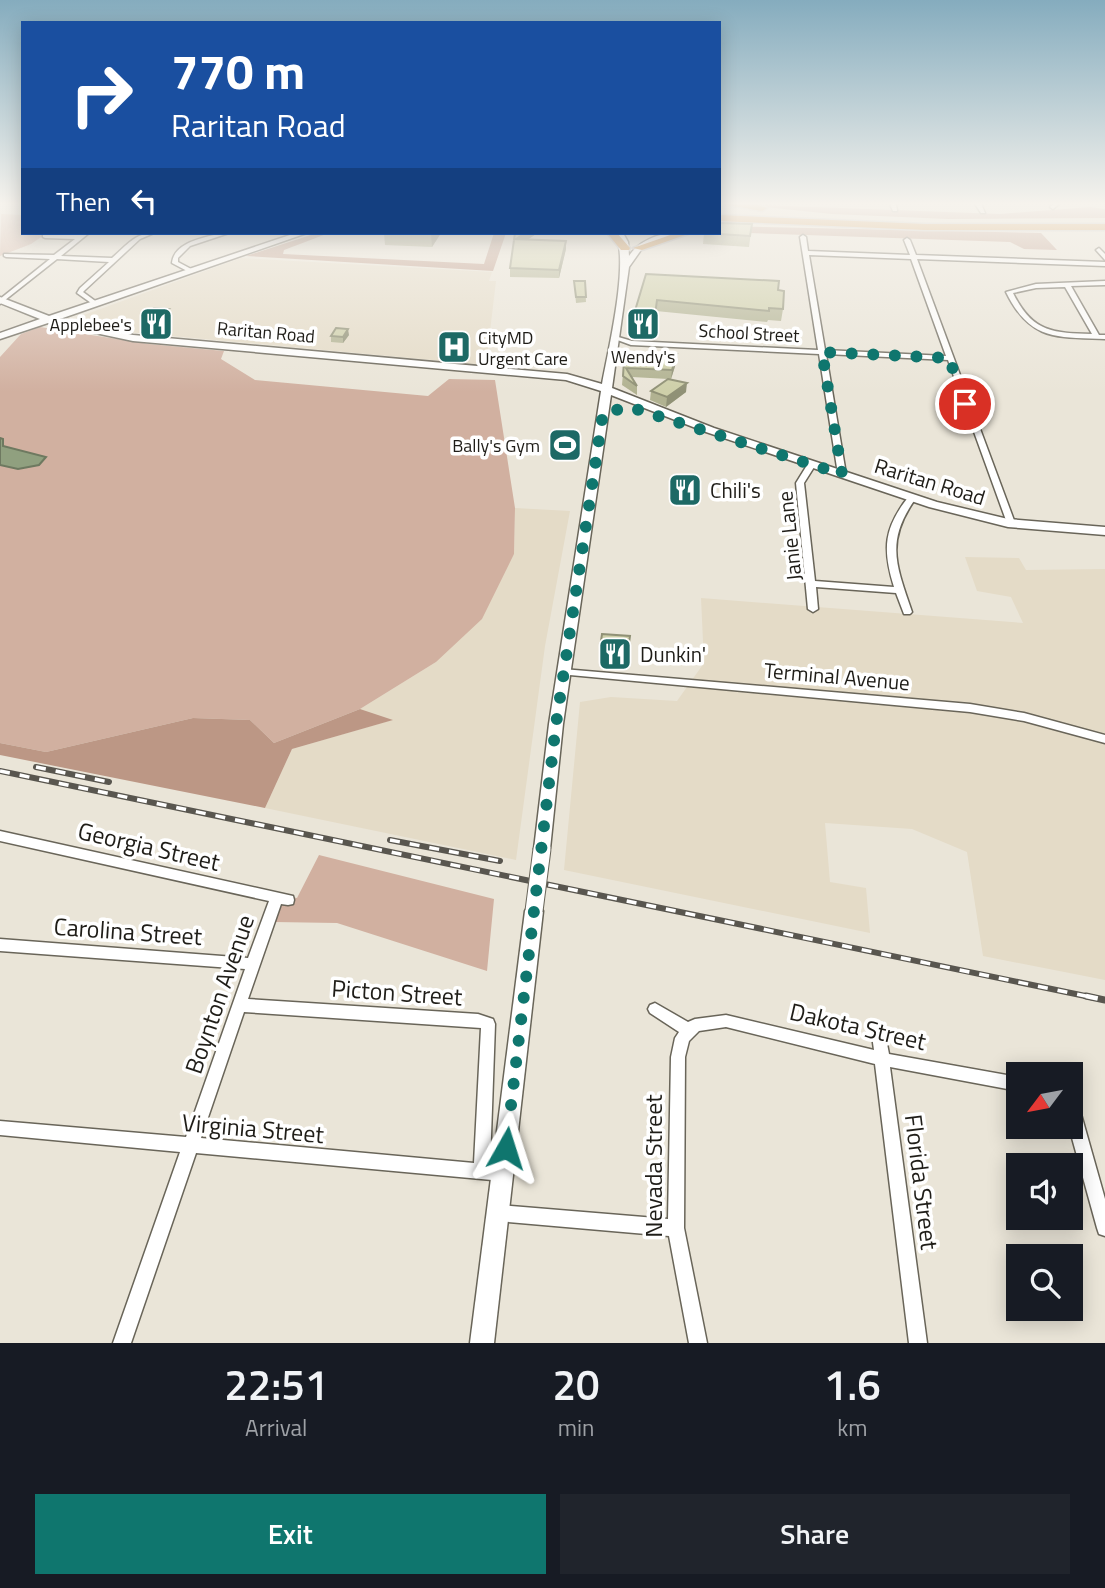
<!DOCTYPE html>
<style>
body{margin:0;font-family:"Titillium Web",sans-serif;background:#20242c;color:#f1f3f6;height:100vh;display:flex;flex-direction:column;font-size:26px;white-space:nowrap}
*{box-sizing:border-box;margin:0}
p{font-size:23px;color:#9ea1a6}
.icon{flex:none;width:38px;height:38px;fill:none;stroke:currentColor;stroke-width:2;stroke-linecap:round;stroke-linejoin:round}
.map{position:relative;height:1343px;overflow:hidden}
.drawer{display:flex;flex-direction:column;background:#171b24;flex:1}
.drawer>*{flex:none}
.hud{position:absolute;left:21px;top:21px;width:700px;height:214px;border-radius:0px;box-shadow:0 4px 18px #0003;background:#1a4fa0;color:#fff;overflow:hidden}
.needle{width:46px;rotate:238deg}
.buttons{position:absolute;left:1006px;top:1062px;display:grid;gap:14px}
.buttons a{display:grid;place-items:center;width:77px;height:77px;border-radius:0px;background:#171b24;box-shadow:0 4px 18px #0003;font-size:35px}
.pin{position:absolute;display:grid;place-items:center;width:60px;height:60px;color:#fff;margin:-30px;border:4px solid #fff;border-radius:50%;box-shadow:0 2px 7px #0007}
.me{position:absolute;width:77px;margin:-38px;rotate:6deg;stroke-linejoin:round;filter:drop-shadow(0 0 5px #0008)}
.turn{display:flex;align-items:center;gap:24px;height:147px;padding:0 35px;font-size:32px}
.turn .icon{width:91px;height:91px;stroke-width:2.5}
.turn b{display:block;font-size:49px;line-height:60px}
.then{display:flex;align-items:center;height:66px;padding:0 35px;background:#0003;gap:14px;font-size:26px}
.eta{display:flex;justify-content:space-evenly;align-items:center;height:119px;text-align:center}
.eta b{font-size:42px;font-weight:600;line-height:49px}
.cta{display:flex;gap:14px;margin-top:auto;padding:14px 35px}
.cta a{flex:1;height:80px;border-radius:0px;background:#0f766e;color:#fff;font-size:28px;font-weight:600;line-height:80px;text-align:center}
.cta a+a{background:#20242c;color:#f1f3f6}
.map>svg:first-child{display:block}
</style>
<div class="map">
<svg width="1105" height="1343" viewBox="0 0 1105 1343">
<rect width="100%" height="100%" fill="#eae5d8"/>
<!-- built -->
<g fill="#e4dbc7">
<path d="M241 258 492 272 489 281H496L486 365 128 332 70 320Z"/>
<path d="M515 508 570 511 545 646 516 860 265 808 292 749 392 720 360 709 436 662 514 554Z"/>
<path d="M965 557 1019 558 1026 570 1105 569V980L983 956 967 852 912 829 825 823 830 882 866 888 870 933 564 870 580 702 611 697 677 701 704 663 701 598 1023 623 1011 597 977 591Z"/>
</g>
<!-- green -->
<g fill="#d1b0a0">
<path d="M1 214 23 215V233H47L31 244 0 256Z"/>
<path d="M40 327 149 344 224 351 221 359 255 380 428 396 449 379 495 380 515 508 514 554 482 619 436 662 360 709 274 743 250 720 193 718 46 752 0 743V357L21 334Z"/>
<path d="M319 855 494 899 487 971 337 923 274 922 286 896 297 898Z"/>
</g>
<!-- forest -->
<g fill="#bc9785">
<path d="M737 204 1000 214 1090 207 1105 209V218L948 219 832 214Z"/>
<path d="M719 226 1041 233 1057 250 1024 249 1010 242 719 232Z"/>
<path d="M317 233H329L284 250 283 254 484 264 494 233H506L493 271 246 256Z"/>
<path d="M360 709 393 720 292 749 265 808 0 755V743L46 752 193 718 250 720 274 743Z"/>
</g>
<!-- water -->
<path fill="#90a07f" stroke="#6e7960" stroke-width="2" d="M0 438 3 439V446L46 457 39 465 18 469 0 465Z"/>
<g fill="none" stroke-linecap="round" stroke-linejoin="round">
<defs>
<g id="street">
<path d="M890 204H896L897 211H893Z"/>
<path d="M975 204H981L985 213H981Z"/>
<path d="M1053 204H1059L1053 209 1050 207Z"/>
<path d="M83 233H89L61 256 112 258C125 247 136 232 154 233L140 239 85 290 83 292 98 303V305H94L77 293 80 288 109 262 57 259 0 304V299L50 259 6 257 4 256V254L54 255 75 239 45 238 43 237V235H80Z"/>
<path d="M221 233H229L190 246 178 258V262L193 270V272H189L172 263C174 242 204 238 221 233Z"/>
<path d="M803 235 806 237 808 251 910 255 904 240 907 238 910 240 916 255 1105 262V266L917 259 1015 523 1014 525H1008L1007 523 948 360 826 354 846 474 842 477 838 474 819 354 631 345 612 338 615 336 632 341 818 350 800 237ZM809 255 911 259 946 356 825 350Z"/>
<path d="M1099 248 1105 254V260L1096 250Z"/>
<path d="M1105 281V285L1071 286 1099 335H1105V339C1056 337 1030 341 1006 292L1036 284ZM1065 287 1092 334C1052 333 1032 332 1013 293L1036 288Z"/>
<path d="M809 462H815L816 464 804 483 815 581 894 587C882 548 884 528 909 496L912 495 916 498C885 541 896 565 912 612L910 614H904L896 593 816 587 818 609 813 612 808 609 796 483Z"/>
<path d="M563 669 970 704 1024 713 1105 735V743L1024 721 970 712 559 674 558 672Z"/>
<path d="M0 831 293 896 294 900 293 904 288 905 281 904 248 999 478 1014 493 1019 495 1024 490 1164 509 1167 511 1173 509 1179 503 1181 196 1153 131 1343H113L180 1152 0 1135V1121L186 1137 245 969 0 951V939L248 958 269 901 0 841ZM244 1012 481 1028 474 1163 201 1138Z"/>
<path d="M655 1003 688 1022 695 1019 726 1015 874 1050 871 1028 873 1023 878 1022 883 1023 889 1054 1018 1077V1091L890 1067 927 1343H909L875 1064 726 1027 699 1031 689 1041 685 1057 684 1228 707 1343H689L669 1236 498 1221 492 1219 490 1213 492 1207 498 1205 668 1219 671 1057 675 1038 679 1032 650 1013 648 1009 650 1005Z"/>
<path d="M1071 1100 1076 1102 1079 1107 1105 1199V1236L1099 1234 1097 1228 1069 1127H1071Z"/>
</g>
<g id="secondary">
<path d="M296 233H307L57 320 133 335 567 374 602 384C608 351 630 260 615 233H623L628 242 629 256C638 242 658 233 675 233L641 250 629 267 612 388 714 428 937 502 1008 519 1105 527V535L1008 527 929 507 706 432 611 395 563 724 550 849 548 854 542 855 536 854 534 849 549 724 601 391 566 380 133 341 48 323 0 339V333L40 319 0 303V297L49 316Z"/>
<path d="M534 904 540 906 543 911 494 1343H470L525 911 528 906Z"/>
</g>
<g id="highway">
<path d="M722 204H755L767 208 762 211Z"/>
<path d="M719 215 925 224H1105V230H925L719 221Z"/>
<path d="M607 233H617L630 248 629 250H621Z"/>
<path d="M676 233H691L642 250 633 248Z"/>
</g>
</defs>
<!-- street casing -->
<use href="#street" stroke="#696559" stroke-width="3"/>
<!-- secondary casing -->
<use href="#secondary" stroke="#696559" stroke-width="3"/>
<!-- highway casing -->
<use href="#highway" stroke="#c5c4c3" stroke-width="3"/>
<!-- street -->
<use href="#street" fill="#fff" fill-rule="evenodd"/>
<!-- secondary -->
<use href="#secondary" fill="#fff" fill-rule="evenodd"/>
<!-- highway -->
<use href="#highway" fill="#cc893a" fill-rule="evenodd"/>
<defs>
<g id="rail-far1">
<path d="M36 767 109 782"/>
<path d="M0 771 1095 998"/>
<path d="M390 840 500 861"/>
</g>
<path id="rail" d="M1086 996 1105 1000"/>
</defs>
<!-- rail-far1 casing -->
<use href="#rail-far1" stroke="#59564f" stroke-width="6"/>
<!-- rail casing -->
<use href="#rail" stroke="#59564f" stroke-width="7"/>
<!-- rail-far1 -->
<use href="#rail-far1" stroke="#fff" stroke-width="3.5" stroke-dasharray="10" stroke-linecap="butt"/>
<!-- rail -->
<use href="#rail" stroke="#fff" stroke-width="4.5" stroke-dasharray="12" stroke-linecap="butt"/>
<defs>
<path id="secondary-bridge" d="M534 911 542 849"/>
</defs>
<!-- secondary-bridge casing -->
<use href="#secondary-bridge" stroke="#696559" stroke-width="19" stroke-linecap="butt"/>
<!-- secondary-bridge -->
<use href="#secondary-bridge" stroke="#fff" stroke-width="17"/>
</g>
<!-- wall -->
<g fill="#b1b291">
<path d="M752 224 749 247 703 244 704 233Z"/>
<path d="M384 233H441L432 247 385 245Z"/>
<path d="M515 233 536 234 528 239 566 249 559 278 510 277V268Z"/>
<path d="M646 274 778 290 783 309 781 321 768 320 767 322 656 311 654 327 633 326 634 314Z"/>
<path d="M574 281H585L586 302 576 303Z"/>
<path d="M144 316 171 318 160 328 146 325Z"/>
<path d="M349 335 343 343 331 342V336Z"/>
<path d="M677 354 676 363 671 379 686 392 666 407 650 400 651 391 668 379 632 377 637 386V395L622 385 624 361 657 363Z"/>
<path d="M630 636 628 658 600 656 601 641Z"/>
</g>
<!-- shaded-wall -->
<g fill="#909176">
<path d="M431 233H441L432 247Z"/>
<path d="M525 233H536V234L517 247 516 239Z"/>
<path d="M566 241V249L559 278V270Z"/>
<path d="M169 309 171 318 160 328 158 319Z"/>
<path d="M348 329 349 335 343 343V337Z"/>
<path d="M677 354 676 363 671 379 672 370Z"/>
<path d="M687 383 686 392 666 407 667 397Z"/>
</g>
<!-- building -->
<g fill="#cecfa9" stroke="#909176" stroke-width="2">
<path d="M719 223 752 224 750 236 704 233H719Z"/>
<path d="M515 233H525L516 239 566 241 559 270 510 268Z"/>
<path d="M646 274 779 281 778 290 784 291 783 309 769 308V311L657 300 655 315 634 314Z"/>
<path d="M574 281H585L586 297H576Z"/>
<path d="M154 308 169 309 158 319 144 316Z"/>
<path d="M336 328 348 329 343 337 331 336Z"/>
<path d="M662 353 677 354 672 370 626 368 637 386 623 376 624 361 657 363V355Z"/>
<path d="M668 379 687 383 667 397 651 391Z"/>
<path d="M602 634 630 636 629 643 601 641Z"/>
</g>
<!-- sky -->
<linearGradient id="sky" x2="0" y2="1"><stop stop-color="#85acbe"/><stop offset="0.52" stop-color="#f6f3ed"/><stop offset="1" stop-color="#f6f3ed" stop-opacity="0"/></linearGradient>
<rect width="1105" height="392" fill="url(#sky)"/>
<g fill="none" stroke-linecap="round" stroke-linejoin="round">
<!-- route -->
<path stroke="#0f766e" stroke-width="12" stroke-dasharray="0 21.6" d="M506 1148 556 724 603 413 629 407 842 474 822 352 949 358 965 404"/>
</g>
<!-- icons -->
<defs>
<symbol id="restaurant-square" viewBox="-11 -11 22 22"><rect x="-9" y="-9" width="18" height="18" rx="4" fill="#1d6965" stroke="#fff"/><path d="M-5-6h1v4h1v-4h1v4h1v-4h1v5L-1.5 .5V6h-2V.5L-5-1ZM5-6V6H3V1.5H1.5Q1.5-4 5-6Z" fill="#fff"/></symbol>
<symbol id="hospital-square" viewBox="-11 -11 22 22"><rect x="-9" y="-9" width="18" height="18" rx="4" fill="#1d6965" stroke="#fff"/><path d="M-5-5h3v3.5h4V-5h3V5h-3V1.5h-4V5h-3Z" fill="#fff"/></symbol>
<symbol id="stadium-square" viewBox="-11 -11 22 22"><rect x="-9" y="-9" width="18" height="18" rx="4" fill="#1d6965" stroke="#fff"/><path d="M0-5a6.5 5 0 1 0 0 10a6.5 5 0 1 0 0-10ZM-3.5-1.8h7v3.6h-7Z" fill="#fff"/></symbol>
</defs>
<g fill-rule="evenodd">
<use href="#restaurant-square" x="137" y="305" width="38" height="38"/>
<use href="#restaurant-square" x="624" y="305" width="38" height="38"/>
<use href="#hospital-square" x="435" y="328" width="38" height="38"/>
<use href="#stadium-square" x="546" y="426" width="38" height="38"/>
<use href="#restaurant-square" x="666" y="471" width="38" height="38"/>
<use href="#restaurant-square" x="596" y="635" width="38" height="38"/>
</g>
<g text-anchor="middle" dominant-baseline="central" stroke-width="7" stroke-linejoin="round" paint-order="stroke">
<!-- far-poi labels -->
<g font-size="18" fill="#1f1d18" stroke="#fff" text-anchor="end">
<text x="132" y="324">Applebee's</text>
<text x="478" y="337" text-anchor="start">CityMD<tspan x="478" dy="21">Urgent Care</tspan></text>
<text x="643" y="356" text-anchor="middle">Wendy's</text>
<text x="540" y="445">Bally's Gym</text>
</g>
<!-- far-street labels -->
<g font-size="18" fill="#1f1d18" stroke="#fff">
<text transform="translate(266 332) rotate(5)">Raritan Road</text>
<text transform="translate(749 333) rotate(3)">School Street</text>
</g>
<!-- street labels -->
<g font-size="21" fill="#1f1d18" stroke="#fff">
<text transform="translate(930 481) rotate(17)">Raritan Road</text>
<text transform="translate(789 536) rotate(-96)">Janie Lane</text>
<text transform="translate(837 676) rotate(5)">Terminal Avenue</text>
</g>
<!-- poi labels -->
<g font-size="21" fill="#1f1d18" stroke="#fff" text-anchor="start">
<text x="710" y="490">Chili's</text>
<text x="640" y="654">Dunkin'</text>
</g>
<!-- near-street labels -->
<g font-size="24" fill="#1f1d18" stroke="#fff">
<text transform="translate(149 846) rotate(13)">Georgia Street</text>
<text transform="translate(128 931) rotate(4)">Carolina Street</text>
<text transform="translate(397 992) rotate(4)">Picton Street</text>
<text transform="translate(219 994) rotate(-71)">Boynton Avenue</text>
<text transform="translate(858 1026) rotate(13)">Dakota Street</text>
<text transform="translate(253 1128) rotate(5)">Virginia Street</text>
<text transform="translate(653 1166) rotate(-90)">Nevada Street</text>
<text transform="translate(922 1182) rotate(83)">Florida Street</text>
</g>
</g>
</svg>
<div class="buttons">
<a><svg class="needle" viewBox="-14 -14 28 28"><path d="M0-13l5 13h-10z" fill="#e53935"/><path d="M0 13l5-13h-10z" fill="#9ea1a6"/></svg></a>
<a><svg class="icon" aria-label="sound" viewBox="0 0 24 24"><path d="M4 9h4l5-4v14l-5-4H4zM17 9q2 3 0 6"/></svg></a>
<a><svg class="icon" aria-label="search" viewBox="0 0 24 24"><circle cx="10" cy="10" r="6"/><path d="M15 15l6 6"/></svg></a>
</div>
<div class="pin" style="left:965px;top:404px;background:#d93025"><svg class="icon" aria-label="arrive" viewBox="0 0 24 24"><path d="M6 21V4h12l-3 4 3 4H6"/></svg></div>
<svg class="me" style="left:506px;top:1148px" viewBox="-20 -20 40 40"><path d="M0-17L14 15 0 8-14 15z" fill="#0f766e" stroke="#fff" stroke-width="4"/></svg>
<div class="hud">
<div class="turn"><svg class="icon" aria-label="right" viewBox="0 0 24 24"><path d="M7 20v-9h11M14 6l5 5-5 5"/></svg><div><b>770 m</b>Raritan Road</div></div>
<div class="then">Then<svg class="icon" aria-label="left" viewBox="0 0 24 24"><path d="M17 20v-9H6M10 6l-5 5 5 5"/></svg></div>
</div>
</div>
<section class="drawer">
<div class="eta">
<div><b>22:51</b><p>Arrival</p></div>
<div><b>20</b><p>min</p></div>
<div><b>1.6</b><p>km</p></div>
</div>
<div class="cta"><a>Exit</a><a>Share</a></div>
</section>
